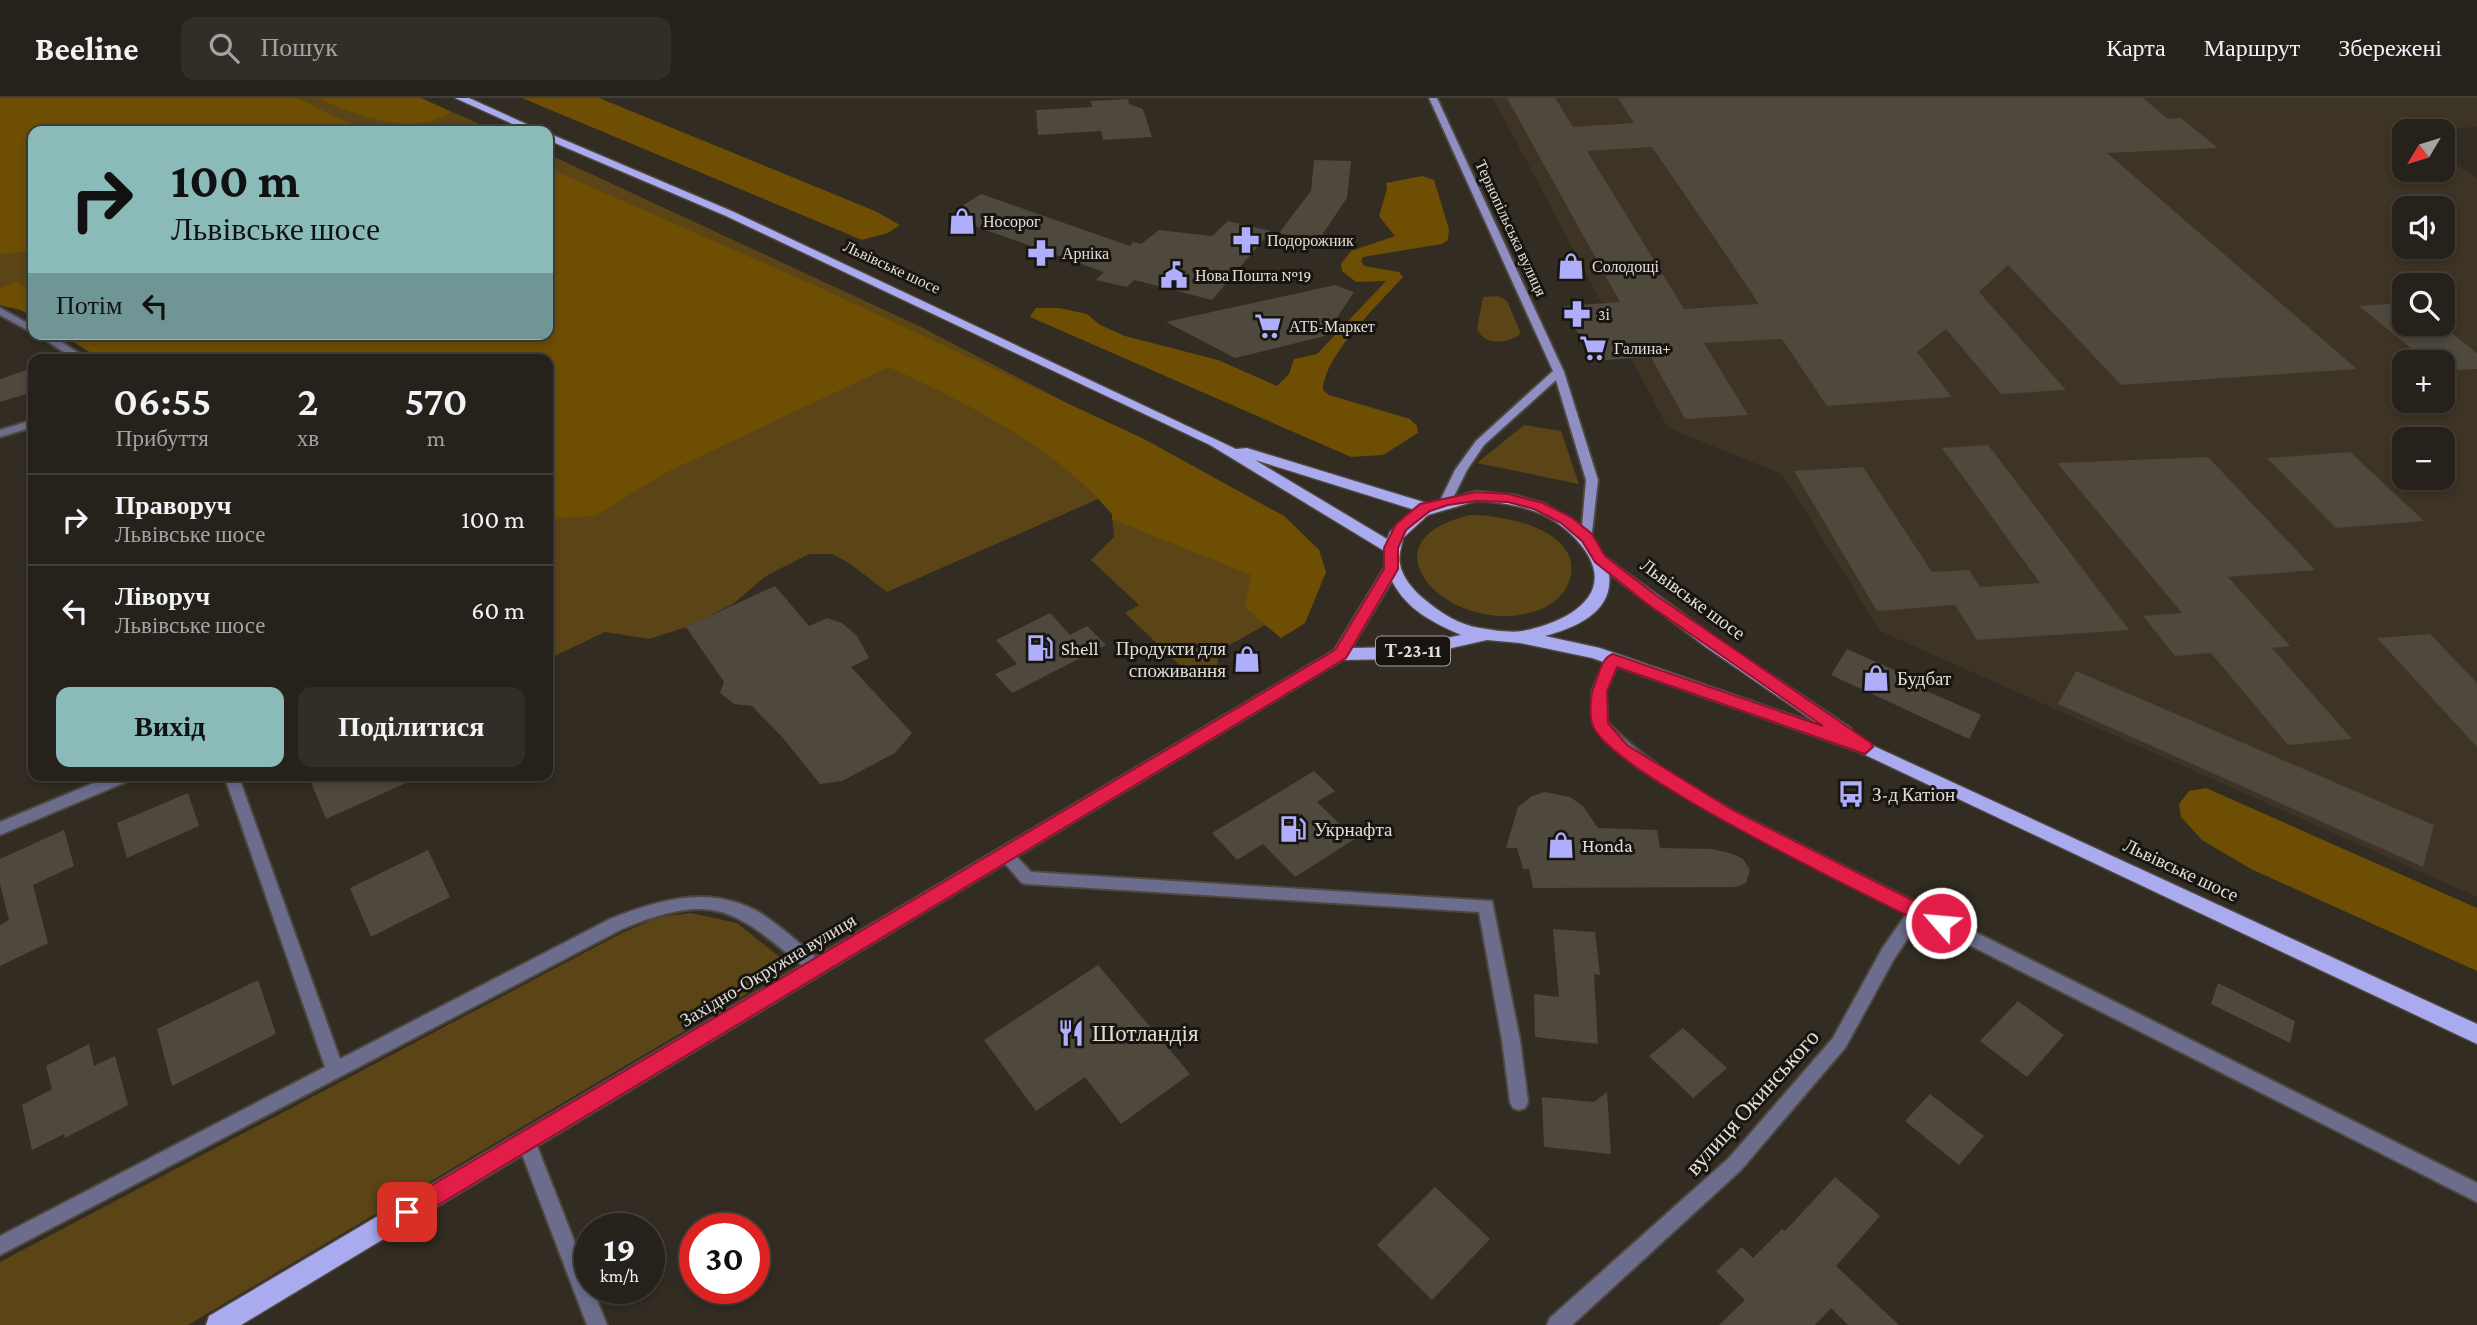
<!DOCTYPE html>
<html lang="uk">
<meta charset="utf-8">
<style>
body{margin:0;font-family:"Crimson Pro",serif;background:#322e27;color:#f1f3f6;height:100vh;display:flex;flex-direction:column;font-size:26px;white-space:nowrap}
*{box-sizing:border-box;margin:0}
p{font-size:23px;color:#a4a3a2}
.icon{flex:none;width:38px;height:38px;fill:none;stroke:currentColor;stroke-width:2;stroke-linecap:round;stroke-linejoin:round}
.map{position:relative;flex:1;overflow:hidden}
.drawer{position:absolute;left:28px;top:256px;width:525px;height:427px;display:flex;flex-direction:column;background:#26211a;border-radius:14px;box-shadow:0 4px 10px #0003,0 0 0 2px #423e39}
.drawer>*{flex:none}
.banner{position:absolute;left:28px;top:28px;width:525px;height:214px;border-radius:14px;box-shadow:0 4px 10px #0003,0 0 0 2px #423e39;background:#8bbbb9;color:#111;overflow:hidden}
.needle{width:46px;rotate:232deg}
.controls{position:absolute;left:2392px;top:21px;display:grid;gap:14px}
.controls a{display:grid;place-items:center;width:63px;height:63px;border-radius:14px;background:#26211a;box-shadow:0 4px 10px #0003,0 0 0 2px #423e39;font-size:35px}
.speed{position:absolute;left:574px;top:1115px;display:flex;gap:14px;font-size:35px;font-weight:700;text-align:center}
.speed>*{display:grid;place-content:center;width:91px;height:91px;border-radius:50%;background:#26211a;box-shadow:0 4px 10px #0003,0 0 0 2px #423e39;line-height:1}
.speed small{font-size:18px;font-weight:400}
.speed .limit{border:10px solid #d22;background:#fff;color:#111}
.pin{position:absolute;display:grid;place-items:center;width:60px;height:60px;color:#fff;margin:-30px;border-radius:14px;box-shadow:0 4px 10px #0006}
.me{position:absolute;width:77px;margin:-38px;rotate:297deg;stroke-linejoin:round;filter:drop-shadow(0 0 5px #0008)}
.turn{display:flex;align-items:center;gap:24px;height:147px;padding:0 28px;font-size:32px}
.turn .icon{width:91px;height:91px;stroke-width:2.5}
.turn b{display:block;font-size:49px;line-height:60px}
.then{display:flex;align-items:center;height:66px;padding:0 28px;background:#0003;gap:14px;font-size:26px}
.eta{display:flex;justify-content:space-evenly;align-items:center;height:119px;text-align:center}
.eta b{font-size:42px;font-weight:600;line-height:49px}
.button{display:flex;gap:14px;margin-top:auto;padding:14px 28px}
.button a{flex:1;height:80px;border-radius:14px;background:#8bbbb9;color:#111;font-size:28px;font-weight:600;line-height:80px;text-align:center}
.button a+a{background:#322e27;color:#f1f3f6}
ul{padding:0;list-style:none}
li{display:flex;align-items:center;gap:21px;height:91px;padding:0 28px;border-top:2px solid #423e39}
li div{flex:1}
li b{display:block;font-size:26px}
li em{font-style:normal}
header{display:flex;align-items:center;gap:42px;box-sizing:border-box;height:98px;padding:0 35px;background:#26211a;border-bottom:2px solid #423e39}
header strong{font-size:33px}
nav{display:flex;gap:38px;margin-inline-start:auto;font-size:24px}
.search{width:490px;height:63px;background:#322e27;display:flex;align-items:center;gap:18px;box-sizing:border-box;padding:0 24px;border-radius:14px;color:#a4a3a2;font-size:26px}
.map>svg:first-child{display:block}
</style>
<header>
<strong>Beeline</strong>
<div class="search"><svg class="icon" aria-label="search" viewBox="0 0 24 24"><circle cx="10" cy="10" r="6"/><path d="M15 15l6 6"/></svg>Пошук</div>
<nav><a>Карта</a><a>Маршрут</a><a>Збережені</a></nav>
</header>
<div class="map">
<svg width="2477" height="1227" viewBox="0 0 2477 1227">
<rect width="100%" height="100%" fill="#322c22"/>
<!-- built -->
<path fill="#3d3425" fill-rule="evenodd" d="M1493 0H2477V29L2404 33V72H2443V57L2477 80V799L1880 533 1782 376 1668 330ZM2404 110H2443V149H2404ZM2404 187H2443V226H2404ZM2404 264H2443V303H2404ZM2404 341H2443V380H2404Z"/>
<!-- green -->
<g fill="#5b4517">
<path d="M0 0H421L495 33H33V219L21 212 0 207Z"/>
<path d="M548 56 919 228 1284 418 1319 452 1326 474 1305 525 1281 540 1265 527 1217 554 1218 570C1209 581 1203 581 1190 577L1125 515 1139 507 1091 462 1114 439 1112 416 1098 401 887 494 849 465 832 456H809L766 478 733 506 690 528 649 541 605 534 548 561V261H101L61 236H548Z"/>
<path d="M1498 198 1507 203 1521 236C1508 245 1485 249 1477 231L1483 199Z"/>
<path d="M1524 327 1561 333 1579 386 1477 365Z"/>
<path d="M1470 417C1503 416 1587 433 1569 484 1562 502 1546 511 1529 515 1447 536 1358 443 1470 417Z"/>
<path d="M691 815 737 825 792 869 188 1227H0V1164L620 836 659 819Z"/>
</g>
<!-- forest -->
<g fill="#6d4e03">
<path d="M0 0H297L364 33H33V153L0 156Z"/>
<path d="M318 0H421L451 14C412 39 356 18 318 0Z"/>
<path d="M522 0H599L875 113 900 127 888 135 862 142Z"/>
<path d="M548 70 825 192 1144 341 1284 418 1319 452 1326 474 1305 525 1281 540 1245 509 1251 477 1112 421V416C1054 348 968 306 889 269L665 375 595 418 559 420 548 428V261H101L61 236H204L207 241 219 236H548Z"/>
<path d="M1422 78 1434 82 1449 131 1448 142 1442 146 1363 159 1361 163 1364 168 1399 174 1403 179C1380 205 1324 257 1323 292L1329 297 1410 321 1417 328 1418 335 1383 357 1351 359 1030 219 1036 210H1059L1087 216 1100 227 1125 238 1218 262 1277 288 1289 276 1294 261 1317 256 1386 183 1356 184 1342 173 1341 166 1351 153 1395 138 1379 118 1387 91 1386 85Z"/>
<path d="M16 184 33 194V219L21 212 0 207V190Z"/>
<path d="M2206 690 2477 810V873L2251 771 2202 742 2181 719 2179 706 2189 693Z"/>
</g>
<!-- building -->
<g fill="#4e483d" fill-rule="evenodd">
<path d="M1507 0H1555L1573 29 1634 25 1618 0H2143L2168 21 2181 20 2218 50 2107 55 2357 271 2121 287 2008 167 1979 194 2066 292 2001 296 1946 231 1917 254 1952 299 1827 308 1782 241 1704 245 1748 317 1685 321 1651 259 1592 263 1564 208 1620 204ZM1652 49 1716 142 1759 206 1684 211 1587 53Z"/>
<path d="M1128 1 1129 6 1143 11 1152 39 1103 42 1101 33 1038 37 1036 12 1092 9 1091 3Z"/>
<path d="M1314 62 1351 63 1347 100 1318 143 1279 135 1311 93Z"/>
<path d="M981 96 1130 148 1133 144 1141 146 1159 132 1212 138 1228 123 1271 133 1212 202 1134 182 1127 189 1096 182 1104 174 952 120 957 117 954 113Z"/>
<path d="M1335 187 1354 194 1325 238 1235 260 1166 224Z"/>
<path d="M2404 205V226H2440L2477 255V271L2443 273V264H2428L2359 208Z"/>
<path d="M33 270V294L0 304V281Z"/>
<path d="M1988 347 2008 373 2129 532 1977 542 1955 507 1877 513 1794 373 1863 369 1932 474 1969 472 1980 489 2040 485 1942 350Z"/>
<path d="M2350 354 2424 423 2336 430 2267 360Z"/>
<path d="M2208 359 2315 472 2228 479 2290 548 2272 550 2352 641 2288 647 2211 555 2175 558 2143 518 2182 515 2057 365Z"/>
<path d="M775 488 809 528 827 520 842 525 857 538 869 560 851 569 912 635 895 655 842 683 820 686 783 640 752 608 734 606 720 595 724 584 686 529Z"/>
<path d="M1050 515 1070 537 1087 528 1106 547 1012 595 995 576 1017 566 996 542Z"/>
<path d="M2430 536 2477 585V649L2377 540Z"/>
<path d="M1847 551 1922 584 1918 589 1981 617 1969 641 1831 577Z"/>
<path d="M2076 573 2434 727 2423 769 2058 606Z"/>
<path d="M1314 673 1335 693 1317 704 1355 741 1295 779 1263 746 1237 762 1212 735Z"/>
<path d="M308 677H424L326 721Z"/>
<path d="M1545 694 1570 699 1583 708 1598 730 1657 732 1660 750 1713 751 1733 756 1743 761 1750 772 1746 785 1736 789 1533 790 1529 771H1523L1517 750H1506L1518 709 1532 698Z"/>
<path d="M188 695 199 728 127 760 117 725Z"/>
<path d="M64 732 74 768 33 787 48 845 0 868V827L9 822 0 786V761Z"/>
<path d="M428 752 450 799 371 839 350 790Z"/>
<path d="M1553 831 1595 834 1600 877 1594 876 1598 946 1535 939 1534 896 1559 899Z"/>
<path d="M1098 867 1190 976 1121 1026 1085 979 1036 1013 984 942Z"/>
<path d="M258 882 276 936 172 988 157 931Z"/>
<path d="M2218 885 2295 923 2290 945 2211 906Z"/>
<path d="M2018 903 2064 937 2027 979 1980 943Z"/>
<path d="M1683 930 1727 970 1693 1000 1649 958Z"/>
<path d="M89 946 94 968 115 958 128 1007 65 1040 64 1036 32 1052 22 1007 52 991 46 968Z"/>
<path d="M1607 994 1611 1056 1544 1049 1542 999 1594 1004Z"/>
<path d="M1930 996 1984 1038 1959 1067 1905 1023Z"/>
<path d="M1835 1079 1880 1118 1836 1168 1899 1227H1848L1831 1210 1815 1227H1719L1745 1202 1716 1173 1742 1149 1753 1160 1782 1131 1785 1133Z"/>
<path d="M1435 1089 1490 1141 1432 1202 1377 1147Z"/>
</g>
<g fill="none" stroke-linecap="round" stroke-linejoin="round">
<defs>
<g id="minor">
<path d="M0 210 33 228V235L0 217Z"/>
<path d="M36 236H49L88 261H75Z"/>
<path d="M33 322V329L0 339V332Z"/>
<path d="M1613 556 1620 561 1606 593 1607 624C1643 662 1689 687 1733 713L2477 1085V1104L1920 822 1894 861 1845 950 1741 1072 1572 1227H1547L1550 1220 1729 1060 1833 940 1882 851 1907 815C1831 776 1753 740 1680 696 1650 678 1612 656 1593 626L1592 593 1606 561Z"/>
<path d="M113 677H135L133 681 0 737V724Z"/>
<path d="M224 677H238L340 961 610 821C661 801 712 786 762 816 783 830 802 848 822 864L824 869 822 874 816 876 810 874C736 814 719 791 622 831L0 1157V1138L325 969Z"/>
<path d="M1006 751 1011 753 1031 774 1492 803 1520 942 1528 1004 1525 1010 1519 1012 1513 1010 1510 1004 1502 942 1479 814 1027 786 1022 785 1001 761 998 757 1001 753Z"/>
<path d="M526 1034 532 1037 535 1043 590 1183V1190H592L607 1227H587L517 1043 520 1037Z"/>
</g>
<path id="secondary" d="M1429 0H1437L1564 274 1598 382 1591 443 1587 444 1581 440 1586 382 1556 282 1484 347 1467 372 1450 406 1446 407 1440 403 1455 372 1476 343 1553 273Z"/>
<g id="primary">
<path d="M455 0H469L542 33H528Z"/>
<path d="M548 35 734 114 1236 351 1247 350 1430 406 1476 393 1515 397 1544 405 1581 427 1603 457 1718 541 1851 630 1852 638 2477 926V946L1859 654 1592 560 1520 545 1487 542 1403 561 1343 562 241 1227H206L209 1218 1334 552 1385 468 1386 454 1210 347 726 118 548 42ZM1255 362 1415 412 1390 434 1387 441ZM1476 403C1517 405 1554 413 1581 447 1621 497 1565 525 1522 533 1510 535 1492 532 1480 530 1459 527 1439 514 1424 501 1414 493 1402 479 1400 466 1398 459 1402 447 1403 440L1428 417ZM1609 476 1706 549 1818 626 1600 550 1545 538C1575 530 1614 514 1609 476ZM1392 483C1407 512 1432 524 1461 537L1403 549 1352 550Z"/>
</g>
</defs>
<!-- minor casing -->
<use href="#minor" stroke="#4e483f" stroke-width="4"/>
<!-- secondary casing -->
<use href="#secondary" stroke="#4e483f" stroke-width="4"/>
<!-- primary casing -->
<use href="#primary" stroke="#4e483f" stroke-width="3"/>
<!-- minor -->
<use href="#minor" fill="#6c6c8d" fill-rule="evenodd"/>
<!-- secondary -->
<use href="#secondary" fill="#8f8fc4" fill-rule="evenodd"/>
<!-- primary -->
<use href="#primary" fill="#aae" fill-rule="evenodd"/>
</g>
<!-- route -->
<path fill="#e11d48" stroke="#92132f" stroke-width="2" d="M1476 394 1508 396 1543 405 1571 419 1592 436 1605 458 1657 498 1871 645 1873 649 1865 656 1617 569 1607 593 1608 625 1627 647 1734 713 1948 820 1950 825 1948 831H1935C1875 801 1613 677 1593 628 1589 618 1590 596 1595 586 1599 576 1602 559 1613 556L1823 628 1646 505 1595 464 1582 443 1561 425 1534 411 1508 404 1476 403 1448 407 1430 413 1406 432 1398 450V471L1346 560 415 1121 407 1124 400 1121 397 1114 400 1106 1335 552 1384 471V450L1396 426 1420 406Z"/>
<!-- icons -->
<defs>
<symbol id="shop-bare" viewBox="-9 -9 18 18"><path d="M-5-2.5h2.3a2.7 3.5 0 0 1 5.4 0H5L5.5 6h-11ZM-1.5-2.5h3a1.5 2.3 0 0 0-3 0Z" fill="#aeaefa" stroke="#181511" stroke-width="2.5" paint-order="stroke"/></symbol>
<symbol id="pharmacy-bare" viewBox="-9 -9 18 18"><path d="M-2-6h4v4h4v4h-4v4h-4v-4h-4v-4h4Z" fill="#aeaefa" stroke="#181511" stroke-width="2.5" paint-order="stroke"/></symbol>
<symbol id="civic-bare" viewBox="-9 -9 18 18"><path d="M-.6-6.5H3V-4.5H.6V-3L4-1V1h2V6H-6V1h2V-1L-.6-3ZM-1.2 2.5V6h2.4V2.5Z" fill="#aeaefa" stroke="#181511" stroke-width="2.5" paint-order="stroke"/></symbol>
<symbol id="supermarket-bare" viewBox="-9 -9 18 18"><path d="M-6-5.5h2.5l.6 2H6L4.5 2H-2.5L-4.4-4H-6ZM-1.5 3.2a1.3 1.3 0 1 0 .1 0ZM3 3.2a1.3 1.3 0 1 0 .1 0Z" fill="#aeaefa" stroke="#181511" stroke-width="2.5" paint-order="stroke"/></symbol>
<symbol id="fuel-bare" viewBox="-9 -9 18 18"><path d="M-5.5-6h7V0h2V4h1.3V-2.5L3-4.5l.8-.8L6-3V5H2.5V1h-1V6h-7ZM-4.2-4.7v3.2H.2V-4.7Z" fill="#aeaefa" stroke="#181511" stroke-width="2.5" paint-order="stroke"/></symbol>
<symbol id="bus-bare" viewBox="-9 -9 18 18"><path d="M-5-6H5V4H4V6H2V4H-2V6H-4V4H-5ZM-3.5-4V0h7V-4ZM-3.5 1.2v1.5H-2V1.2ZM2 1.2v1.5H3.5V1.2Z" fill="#aeaefa" stroke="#181511" stroke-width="2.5" paint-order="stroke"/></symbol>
<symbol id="restaurant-bare" viewBox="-9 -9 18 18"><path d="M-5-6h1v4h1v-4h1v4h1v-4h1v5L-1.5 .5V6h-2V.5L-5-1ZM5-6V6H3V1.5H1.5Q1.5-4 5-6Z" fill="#aeaefa" stroke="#181511" stroke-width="2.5" paint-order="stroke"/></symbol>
</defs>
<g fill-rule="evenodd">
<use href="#shop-bare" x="943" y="104" width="38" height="38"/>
<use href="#pharmacy-bare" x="1227" y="123" width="38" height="38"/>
<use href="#pharmacy-bare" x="1022" y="136" width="38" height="38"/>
<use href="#shop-bare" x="1552" y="149" width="38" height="38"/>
<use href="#civic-bare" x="1155" y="158" width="38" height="38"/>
<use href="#pharmacy-bare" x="1558" y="197" width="38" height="38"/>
<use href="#supermarket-bare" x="1249" y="209" width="38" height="38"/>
<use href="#supermarket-bare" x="1574" y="231" width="38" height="38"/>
<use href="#fuel-bare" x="1021" y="531" width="38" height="38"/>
<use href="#shop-bare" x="1228" y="542" width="38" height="38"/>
<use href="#shop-bare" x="1857" y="561" width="38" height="38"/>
<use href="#bus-bare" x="1832" y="677" width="38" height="38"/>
<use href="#fuel-bare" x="1274" y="712" width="38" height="38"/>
<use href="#shop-bare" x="1542" y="728" width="38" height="38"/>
<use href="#restaurant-bare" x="1052" y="916" width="38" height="38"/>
</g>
<g text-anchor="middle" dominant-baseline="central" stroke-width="6" stroke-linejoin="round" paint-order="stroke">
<!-- far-poi labels -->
<g font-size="16" fill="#e1ded7" stroke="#181511" text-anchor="start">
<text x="983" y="123">Носорог</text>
<text x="1267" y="142">Подорожник</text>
<text x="1062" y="155">Арніка</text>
<text x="1592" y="168">Солодощі</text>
<text x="1195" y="177">Нова Пошта №19</text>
<text x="1598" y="216">3і</text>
<text x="1289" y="228">АТБ-Маркет</text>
<text x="1614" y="250">Галина+</text>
</g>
<!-- far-street labels -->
<g font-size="16" fill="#e1ded7" stroke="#181511">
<text transform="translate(1511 130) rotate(65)">Тернопільська вулиця</text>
<text transform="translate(892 169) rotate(25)">Львівське шосе</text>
</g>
<!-- shield labels -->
<rect fill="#181511" stroke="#a5a29c" stroke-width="2" x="1376" y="538.5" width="74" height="29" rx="5"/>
<g font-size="18" font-weight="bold" fill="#e1ded7">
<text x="1413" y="553">Т-23-11</text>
</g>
<!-- street labels -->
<g font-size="19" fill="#e1ded7" stroke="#181511">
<text transform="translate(1693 501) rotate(36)">Львівське шосе</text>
<text transform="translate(2181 772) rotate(25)">Львівське шосе</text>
<text transform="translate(768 872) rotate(-31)">Західно-Окружна вулиця</text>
</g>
<!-- poi labels -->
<g font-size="19" fill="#e1ded7" stroke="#181511" text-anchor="start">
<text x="1061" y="550">Shell</text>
<text x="1226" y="550" text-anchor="end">Продукти для<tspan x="1226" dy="22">споживання</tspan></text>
<text x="1897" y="580">Будбат</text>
<text x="1872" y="696">З-д Катіон</text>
<text x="1314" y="731">Укрнафта</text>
<text x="1582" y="747">Honda</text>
</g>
<!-- near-poi labels -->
<g font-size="23" fill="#e1ded7" stroke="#181511" text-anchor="start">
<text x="1092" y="935">Шотландія</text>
</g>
<!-- near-street labels -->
<g font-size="23" fill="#e1ded7" stroke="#181511">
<text transform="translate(1752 1004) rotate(-48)">вулиця Окинського</text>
</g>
</g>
</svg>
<div class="controls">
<a><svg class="needle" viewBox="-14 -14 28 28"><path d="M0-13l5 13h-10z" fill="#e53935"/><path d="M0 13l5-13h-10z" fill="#a4a3a2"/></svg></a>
<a><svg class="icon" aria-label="sound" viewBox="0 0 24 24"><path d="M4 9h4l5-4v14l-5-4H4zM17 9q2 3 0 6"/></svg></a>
<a><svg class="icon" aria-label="search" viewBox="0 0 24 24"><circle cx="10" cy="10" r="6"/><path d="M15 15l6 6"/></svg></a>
<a>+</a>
<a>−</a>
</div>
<div class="speed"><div>19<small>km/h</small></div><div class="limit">30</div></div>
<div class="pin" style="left:407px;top:1114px;background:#d93025"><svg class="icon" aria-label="arrive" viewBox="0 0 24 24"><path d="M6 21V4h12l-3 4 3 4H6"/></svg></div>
<svg class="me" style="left:1941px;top:825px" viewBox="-20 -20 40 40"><circle r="17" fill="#e11d48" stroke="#fff" stroke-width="3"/><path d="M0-11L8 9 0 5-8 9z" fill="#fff"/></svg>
<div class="banner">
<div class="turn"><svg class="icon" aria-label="right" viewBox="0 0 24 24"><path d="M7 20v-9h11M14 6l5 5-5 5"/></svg><div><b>100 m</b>Львівське шосе</div></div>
<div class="then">Потім<svg class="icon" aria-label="left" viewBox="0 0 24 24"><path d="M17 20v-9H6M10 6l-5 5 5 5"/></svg></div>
</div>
<section class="drawer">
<div class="eta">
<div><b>06:55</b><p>Прибуття</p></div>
<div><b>2</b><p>хв</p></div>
<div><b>570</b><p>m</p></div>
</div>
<ul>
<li><svg class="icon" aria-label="right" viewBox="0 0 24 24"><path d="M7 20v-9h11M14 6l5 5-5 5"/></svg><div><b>Праворуч</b><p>Львівське шосе</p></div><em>100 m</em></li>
<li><svg class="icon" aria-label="left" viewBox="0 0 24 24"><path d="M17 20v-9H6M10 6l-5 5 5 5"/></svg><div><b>Ліворуч</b><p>Львівське шосе</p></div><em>60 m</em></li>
</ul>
<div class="button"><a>Вихід</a><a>Поділитися</a></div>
</section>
</div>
